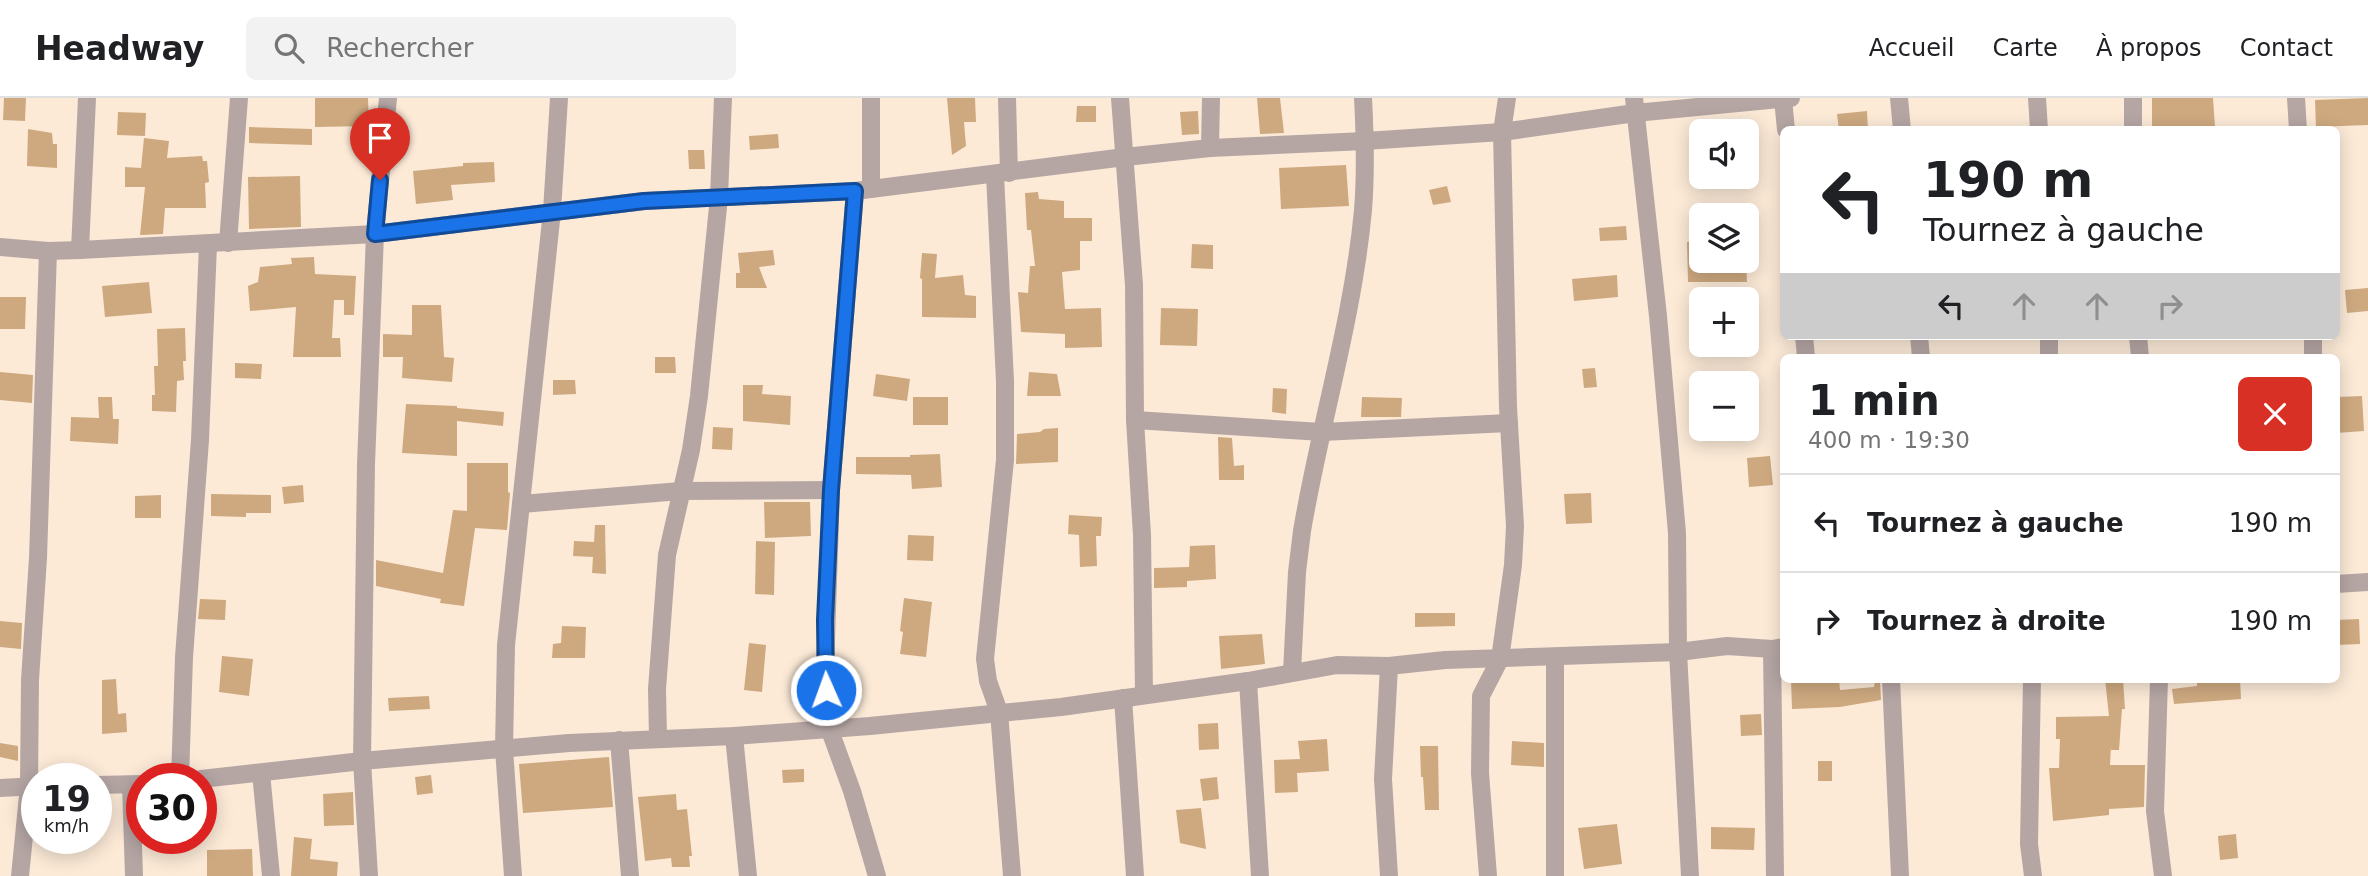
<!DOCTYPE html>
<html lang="fr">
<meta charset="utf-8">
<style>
body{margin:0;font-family:"DejaVu Sans",sans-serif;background:#f2f2f2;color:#202124;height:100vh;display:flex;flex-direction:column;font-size:26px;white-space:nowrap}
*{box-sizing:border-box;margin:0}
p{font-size:23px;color:#757577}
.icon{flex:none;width:38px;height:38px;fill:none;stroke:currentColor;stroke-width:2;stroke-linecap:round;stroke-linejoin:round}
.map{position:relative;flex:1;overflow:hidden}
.sheet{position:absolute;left:1780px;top:256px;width:560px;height:329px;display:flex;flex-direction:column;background:#fff;border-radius:10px;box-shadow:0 4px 18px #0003}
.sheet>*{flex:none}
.guide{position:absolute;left:1780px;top:28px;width:560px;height:214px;border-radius:10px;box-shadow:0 4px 18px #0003;background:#fff;color:#202124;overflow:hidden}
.tools{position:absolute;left:1689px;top:21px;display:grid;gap:14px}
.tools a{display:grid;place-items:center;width:70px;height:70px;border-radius:10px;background:#fff;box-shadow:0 4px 18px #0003;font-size:35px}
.speed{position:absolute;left:21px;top:665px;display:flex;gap:14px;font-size:35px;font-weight:700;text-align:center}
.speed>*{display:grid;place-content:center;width:91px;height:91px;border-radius:50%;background:#fff;box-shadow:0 4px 18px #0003;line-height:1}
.speed small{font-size:18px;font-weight:400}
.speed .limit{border:10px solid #d22;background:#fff;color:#111}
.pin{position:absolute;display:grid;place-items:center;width:60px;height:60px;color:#fff;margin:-72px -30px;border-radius:50% 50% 50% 0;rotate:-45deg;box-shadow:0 0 7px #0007}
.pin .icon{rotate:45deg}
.me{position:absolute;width:77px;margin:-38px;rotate:358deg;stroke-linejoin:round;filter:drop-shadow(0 0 5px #0008)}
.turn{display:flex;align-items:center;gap:24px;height:147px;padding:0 28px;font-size:32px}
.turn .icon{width:91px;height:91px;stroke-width:2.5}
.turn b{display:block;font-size:49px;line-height:60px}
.lanes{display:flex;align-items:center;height:66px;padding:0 28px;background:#0003;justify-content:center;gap:35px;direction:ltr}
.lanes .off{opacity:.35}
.round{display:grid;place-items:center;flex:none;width:74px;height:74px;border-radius:10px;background:#f2f2f2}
.head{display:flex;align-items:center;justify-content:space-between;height:119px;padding:0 28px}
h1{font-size:42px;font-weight:700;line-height:52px}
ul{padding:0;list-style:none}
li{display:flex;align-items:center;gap:21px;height:98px;padding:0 28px;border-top:2px solid #e0e0e0}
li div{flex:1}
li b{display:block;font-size:26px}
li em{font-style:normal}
header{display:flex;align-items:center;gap:42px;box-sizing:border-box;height:98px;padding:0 35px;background:#fff;border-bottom:2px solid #e0e0e0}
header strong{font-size:33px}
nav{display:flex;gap:38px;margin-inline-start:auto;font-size:24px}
.search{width:490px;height:63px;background:#f2f2f2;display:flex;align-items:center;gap:18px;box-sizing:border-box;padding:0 24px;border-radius:10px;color:#757577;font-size:26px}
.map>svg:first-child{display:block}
</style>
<header>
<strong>Headway</strong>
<div class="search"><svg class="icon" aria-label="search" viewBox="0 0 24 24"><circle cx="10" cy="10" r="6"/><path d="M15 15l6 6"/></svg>Rechercher</div>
<nav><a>Accueil</a><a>Carte</a><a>À propos</a><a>Contact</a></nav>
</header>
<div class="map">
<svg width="2368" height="778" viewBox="0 0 2368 778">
<rect width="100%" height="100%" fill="#fcead7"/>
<!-- building -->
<g fill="#cea980">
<path d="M4 0H26L25 23 3 22Z"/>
<path d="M315 0H368L369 28 315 29Z"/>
<path d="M947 0H975L976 24H964L966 48 952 57Z"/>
<path d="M1257 0H1280L1284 35 1260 36Z"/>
<path d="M2152 0H2213L2215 29 2197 32H2152Z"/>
<path d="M2368 0V27L2316 29 2315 2Z"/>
<path d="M1077 8H1096V24H1076Z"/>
<path d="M1198 13 1199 36 1182 37 1180 14Z"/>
<path d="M1867 13 1868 32H1839L1837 16Z"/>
<path d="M118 14 146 15 145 38 117 37Z"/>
<path d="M249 29 312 31V47L249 45Z"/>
<path d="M28 31 52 35 53 46H57V70L27 68Z"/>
<path d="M778 36 779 50 750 52 749 38Z"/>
<path d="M144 40 169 43 167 60 202 58 203 63H207L209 84 205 85 206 110H165L163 136 140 137 145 89H125V69L141 70Z"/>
<path d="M688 52H704L705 71H689Z"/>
<path d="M494 64 495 84 451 87 453 102 416 106 413 73 463 68V65Z"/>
<path d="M1346 67 1349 108 1281 111 1279 70Z"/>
<path d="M300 78 301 129 249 131 248 79Z"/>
<path d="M1447 88 1451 104 1433 107 1429 92Z"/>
<path d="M1038 94 1039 101 1064 103V120H1092V143H1080V172L1062 174 1065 211 1101 210 1102 249 1065 250V236L1021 234 1018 194 1028 195 1030 168H1035L1031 132H1027L1025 95Z"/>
<path d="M1626 128 1627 142 1600 143 1599 130Z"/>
<path d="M1701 143V163H1746L1747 184H1688L1687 144Z"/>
<path d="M1192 146 1213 147V171L1191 170Z"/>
<path d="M773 152 775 167 759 169 767 190H736V175H740L738 155Z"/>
<path d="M922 155 937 156 935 180 963 177 965 197 976 198V220L922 219V181L920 180Z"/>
<path d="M314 159 315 176 356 178 354 217H344V202H334L332 240H340L341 259H293L296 209 250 213 248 188 258 184 260 169 292 166 291 160Z"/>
<path d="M1617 177 1618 199 1574 203 1572 181Z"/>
<path d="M149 184 152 215 105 219 102 188Z"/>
<path d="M2368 190V213L2347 215 2345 192Z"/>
<path d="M0 199H26L25 231H0Z"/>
<path d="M412 207H441L444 259 454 260 452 284 402 280 403 259H383V236L412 237Z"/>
<path d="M1161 210 1198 211 1197 248 1160 247Z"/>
<path d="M185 230 186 263H183L184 282 177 283 176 314 152 313V297H155L154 268H158L157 231Z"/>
<path d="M655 259H675L676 275H655Z"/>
<path d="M235 265 262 266 261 281 235 280Z"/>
<path d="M1595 270 1597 289 1584 290 1582 271Z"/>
<path d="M0 274 33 277 32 305 0 302Z"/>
<path d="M1029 274 1057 276 1061 298H1027Z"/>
<path d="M876 276 910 281 907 303 873 298Z"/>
<path d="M553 282H575L576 296 553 297Z"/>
<path d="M743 287H763L762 296 791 298 790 327 743 323Z"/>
<path d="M1273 290 1287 291 1286 316 1272 314Z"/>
<path d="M2362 298 2364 333 2336 335V299Z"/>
<path d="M98 299H112L113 321H119L118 346 70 343 71 319 99 320Z"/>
<rect x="913" y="299" width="35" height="28"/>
<path d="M1362 299 1402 300 1401 319H1361Z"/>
<path d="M406 306 457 308V310L504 314 503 328 457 323V358L402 355Z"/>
<path d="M713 329 733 330 732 352 712 351Z"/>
<path d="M1058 330V364L1016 366 1017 336 1040 334 1044 331Z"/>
<path d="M1218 339 1232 340 1234 368 1244 367V382H1219Z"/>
<path d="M940 356 942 389 912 391 911 377 856 376V359H910V357Z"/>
<path d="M1770 358 1773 387 1749 389 1747 360Z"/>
<path d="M467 365H508V394L510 395 507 432 475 430 464 508 440 505 441 501 376 488V462L443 475 453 412 467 413Z"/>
<path d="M303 387 304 404 284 406 282 389Z"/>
<path d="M1591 395 1592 425 1566 426 1564 396Z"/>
<path d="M211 396 271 397V415H246V419L211 418Z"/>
<path d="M161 397V420H135V398Z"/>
<path d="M764 404H810L811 438 765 440Z"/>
<path d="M1069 417 1102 419 1101 438H1096L1097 468 1080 469 1079 437 1068 436Z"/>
<path d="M595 427H605L606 476 592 475 593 459 573 458 574 443 594 444Z"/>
<path d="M908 437 934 438 933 463 907 462Z"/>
<path d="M756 443 775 444 774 497 755 496Z"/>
<path d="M1215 447 1216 481 1187 483V489L1154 490V470L1189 469 1190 448Z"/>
<path d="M904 500 932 504 926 559 900 556 903 534 900 533Z"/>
<path d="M200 501 226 502 225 522 198 521Z"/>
<path d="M1415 515H1455V528L1415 529Z"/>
<path d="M2359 521 2360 546 2336 547V522Z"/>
<path d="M0 523 22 525 21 551 0 549Z"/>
<path d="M562 528 586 529 585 560H552L553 546 561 545Z"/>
<path d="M1262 536 1265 566 1221 571 1219 538Z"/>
<path d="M749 545 766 547 762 594 744 592Z"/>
<path d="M222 558 253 561 249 598 219 594Z"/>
<path d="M116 581 118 616 126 615 127 634 102 636V582Z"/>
<path d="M1791 581H1839L1840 592 1874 589 1875 583 1880 582 1881 602 1840 609 1792 611Z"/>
<path d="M2105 581H2123L2125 611H2122L2119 652H2111V648L2110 667H2145L2144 709 2109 711V717L2053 723 2049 670H2059L2060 641H2056V619L2109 618Z"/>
<path d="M2197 581H2240L2241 601 2174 606 2172 591 2197 588Z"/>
<path d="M429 598 430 611 389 613 388 600Z"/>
<path d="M1761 616 1762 637 1741 638 1740 617Z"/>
<path d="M1218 625 1219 651 1199 652 1198 626Z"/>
<path d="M1327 641 1329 673 1297 675 1298 694 1275 695 1274 662 1300 661 1298 643Z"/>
<path d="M1512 643 1544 645V669L1511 667Z"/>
<path d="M0 645 18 648V663L0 659Z"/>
<path d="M1420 648H1438L1439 712H1425L1423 679H1421Z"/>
<path d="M609 659 613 709 523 715 519 666Z"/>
<rect x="1818" y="663" width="14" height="20"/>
<path d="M804 671V684L783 685 782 672Z"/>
<path d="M431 677 433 695 417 697 415 679Z"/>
<path d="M1217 679 1219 701 1203 703 1200 681Z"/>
<path d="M353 694 354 727 324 728 323 696Z"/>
<path d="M676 696 677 712 687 711 692 758H689L690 769H672L671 760 645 763 638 699Z"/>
<path d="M1201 710 1206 751 1180 745 1176 712Z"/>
<path d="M1617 726 1622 766 1584 771 1578 730Z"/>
<path d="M1711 729 1755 730 1754 752 1711 751Z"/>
<path d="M2236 736 2238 760 2220 762 2218 738Z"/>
<path d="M294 739 312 741 310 761 338 764 337 778H291Z"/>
<path d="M252 751 253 778H207V752Z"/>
</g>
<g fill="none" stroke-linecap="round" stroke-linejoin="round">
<!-- minor -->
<g stroke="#b5a6a4" stroke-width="18">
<path d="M871 0V91"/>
<path d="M1007 0 1009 75"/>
<path d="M1120 0 1134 187 1135 322 1142 437 1144 596"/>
<path d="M1634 0 1658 218 1677 435 1678 554 1690 778"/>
<path d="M1899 0 1902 32"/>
<path d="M2037 0 2039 32"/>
<path d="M2133 0V32"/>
<path d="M2296 0 2298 32"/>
<path d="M1783 1 1786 32"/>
<path d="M1210 50 1211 0"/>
<path d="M995 77 1005 283V362L985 561 988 583 999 614 1012 778"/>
<path d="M855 93 831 392 825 573 829 630 852 693 877 778"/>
<path d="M228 145 239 0"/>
<path d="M0 149 48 153 80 152 375 136 644 103 855 93 1125 59 1210 50 1365 43 1502 34 1635 15 1791 0"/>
<path d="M80 152 87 0"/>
<path d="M1804 238 1806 259"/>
<path d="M1919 238 1921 259"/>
<path d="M2049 238V259"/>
<path d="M2138 238 2140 259"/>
<path d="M2313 238V259"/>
<path d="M1135 322 1322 334 1509 325"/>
<path d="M521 406 681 393 831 392"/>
<path d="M2336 486 2368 484"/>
<path d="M1772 551 1775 778"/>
<path d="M1389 568 1383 681 1389 778"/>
<path d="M1292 574 1297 474 1302 433C1320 326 1353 221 1363 112 1366 75 1365 37 1363 0"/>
<path d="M1891 581 1900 778"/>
<path d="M2032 581 2029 746 2033 778"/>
<path d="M2159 581 2155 713 2163 778"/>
<path d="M1248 583 1260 778"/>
<path d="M1123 600 1135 778"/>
<path d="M734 638 748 778"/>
<path d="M658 640 657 591 667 457 691 352 699 298 719 99 723 0"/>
<path d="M619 642 630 778"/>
<path d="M261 675 271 778"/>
<path d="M180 681 184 559 200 342 208 147"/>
<path d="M201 681 362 663 569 645 734 638 870 628 1061 609 1248 583 1337 567 1389 568 1445 562 1678 554 1727 548 1772 551 1783 549"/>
<path d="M96 687 142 686"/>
<path d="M131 687 134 778"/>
<path d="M0 690 37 688"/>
<path d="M20 778 29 688 30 582 38 460 48 153"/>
<path d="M369 778 362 663 366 366 375 136 388 0"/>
<path d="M513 778 504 651 506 547 552 113 559 0"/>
<path d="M1488 778 1480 675 1481 598 1500 561 1513 467 1515 428 1508 309 1502 34 1507 0"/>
<path d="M1555 778V560"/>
</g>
</g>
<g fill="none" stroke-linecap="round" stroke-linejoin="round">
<defs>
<path id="route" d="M380 82 375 136 644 103 855 93 831 392 825 522 826 592"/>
</defs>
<!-- route casing -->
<use href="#route" stroke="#114b97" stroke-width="18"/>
<!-- route -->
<use href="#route" stroke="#1a73e8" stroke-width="12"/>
</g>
</svg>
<div class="tools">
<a><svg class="icon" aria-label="sound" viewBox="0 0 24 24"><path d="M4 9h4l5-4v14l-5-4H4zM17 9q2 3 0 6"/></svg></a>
<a><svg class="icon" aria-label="layers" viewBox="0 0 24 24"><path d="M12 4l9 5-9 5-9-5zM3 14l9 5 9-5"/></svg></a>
<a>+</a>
<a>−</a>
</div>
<div class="speed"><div>19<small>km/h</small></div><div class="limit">30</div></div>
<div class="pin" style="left:380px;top:82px;background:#d93025"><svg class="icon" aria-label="arrive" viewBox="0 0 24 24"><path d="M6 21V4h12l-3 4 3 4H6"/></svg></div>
<svg class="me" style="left:826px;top:592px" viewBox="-20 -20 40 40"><circle r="17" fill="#1a73e8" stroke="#fff" stroke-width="3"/><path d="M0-11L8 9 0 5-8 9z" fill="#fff"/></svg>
<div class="guide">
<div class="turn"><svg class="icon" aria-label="left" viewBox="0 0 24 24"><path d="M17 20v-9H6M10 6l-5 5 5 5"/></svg><div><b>190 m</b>Tournez à gauche</div></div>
<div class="lanes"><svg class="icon" aria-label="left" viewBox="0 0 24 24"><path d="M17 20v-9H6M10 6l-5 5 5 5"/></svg><svg class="icon off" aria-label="ahead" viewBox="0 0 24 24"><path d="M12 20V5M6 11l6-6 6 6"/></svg><svg class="icon off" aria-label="ahead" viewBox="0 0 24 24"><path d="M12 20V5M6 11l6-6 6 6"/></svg><svg class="icon off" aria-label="right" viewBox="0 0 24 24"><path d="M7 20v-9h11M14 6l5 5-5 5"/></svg></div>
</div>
<section class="sheet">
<div class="head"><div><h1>1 min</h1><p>400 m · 19:30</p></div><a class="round" style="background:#d93025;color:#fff"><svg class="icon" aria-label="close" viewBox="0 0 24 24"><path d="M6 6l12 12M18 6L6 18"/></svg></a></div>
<ul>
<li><svg class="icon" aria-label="left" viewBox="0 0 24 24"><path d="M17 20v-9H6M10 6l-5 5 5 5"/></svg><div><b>Tournez à gauche</b></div><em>190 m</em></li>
<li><svg class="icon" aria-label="right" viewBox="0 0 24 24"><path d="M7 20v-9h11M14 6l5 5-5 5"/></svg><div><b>Tournez à droite</b></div><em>190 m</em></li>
</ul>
</section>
</div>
